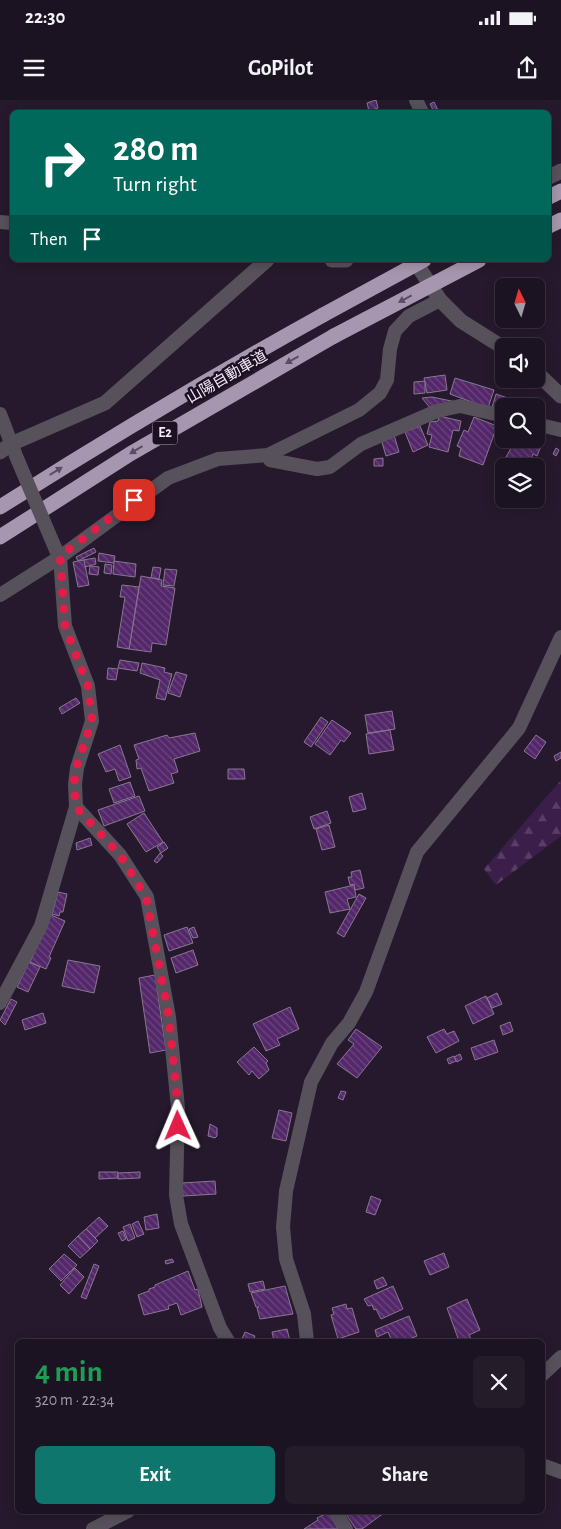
<!DOCTYPE html>
<meta charset="utf-8">
<style>
body{margin:0;font-family:"Alegreya Sans","Noto Sans JP",sans-serif;background:#251c2a;color:#f1f3f6;height:100vh;display:flex;flex-direction:column;font-size:19px;white-space:nowrap}
*{box-sizing:border-box;margin:0}
p{font-size:16px;color:#a09ea5}
.icon{flex:none;width:28px;height:28px;fill:none;stroke:currentColor;stroke-width:2;stroke-linecap:round;stroke-linejoin:round}
.map{position:relative;flex:1;overflow:hidden}
.panel{position:absolute;left:15px;top:1239px;width:530px;height:175px;display:flex;flex-direction:column;background:#1c1322;border-radius:8px;box-shadow:0 2px 12px #0003,0 0 0 1px #3a3240}
.panel>*{flex:none}
.guide{position:absolute;left:10px;top:10px;width:541px;height:152px;border-radius:8px;box-shadow:0 2px 12px #0003,0 0 0 1px #3a3240;background:#00695c;color:#fff;overflow:hidden}
.needle{width:32px;rotate:355deg}
.fabs{position:absolute;left:495px;top:178px;display:grid;gap:10px}
.fabs a{display:grid;place-items:center;width:50px;height:50px;border-radius:8px;background:#1c1322;box-shadow:0 2px 12px #0003,0 0 0 1px #3a3240;font-size:25px}
.pin{position:absolute;display:grid;place-items:center;width:42px;height:42px;color:#fff;margin:-21px;border-radius:10px;box-shadow:0 2px 8px #0006}
.me{position:absolute;width:55px;margin:-28px;rotate:359deg;stroke-linejoin:round;filter:drop-shadow(0 0 4px #0008)}
.turn{display:flex;align-items:center;gap:18px;height:105px;padding:0 20px;font-size:22px}
.turn .icon{width:65px;height:65px;stroke-width:2.5}
.turn b{display:block;font-size:35px;line-height:42px}
.then{display:flex;align-items:center;height:48px;padding:0 20px;background:#0003;gap:10px;font-size:19px}
.round{display:grid;place-items:center;flex:none;width:52px;height:52px;border-radius:8px;background:#251c2a}
.summary{display:flex;align-items:center;justify-content:space-between;height:85px;padding:0 20px}
h1{font-size:30px;font-weight:700;line-height:38px;color:#1e9e55}
.action{display:flex;gap:10px;margin-top:auto;padding:10px 20px}
.action a{flex:1;height:58px;border-radius:8px;background:#0f766e;color:#fff;font-size:20px;font-weight:700;line-height:58px;text-align:center}
.action a+a{background:#251c2a;color:#f1f3f6}
.status{display:flex;justify-content:space-between;align-items:center;height:35px;padding:0 25px;background:#1c1322;direction:ltr}
.status svg{height:14px;fill:currentColor}
header{display:flex;justify-content:space-between;align-items:center;height:65px;padding:0 20px;background:#1c1322;font-size:22px;font-weight:700}
.map>svg:first-child{display:block}
</style>
<div class="status"><b>22:30</b><svg viewBox="0 0 49 12"><path d="M0 12V9h3v3zM5 12V6h3v6zM10 12V3h3v9zM15 12V0h3v12zM26 1h20v11H26zM47 4h2v5h-2z"/></svg></div>
<header><svg class="icon" aria-label="menu" viewBox="0 0 24 24"><path d="M4 6h16M4 12h16M4 18h16"/></svg>GoPilot<svg class="icon" aria-label="share" viewBox="0 0 24 24"><path d="M12 15V3M7 8l5-5 5 5M5 13v7h14v-7"/></svg></header>
<div class="map">
<svg width="561" height="1429" viewBox="0 0 561 1429">
<defs>
<pattern id="forest-firs" width="22" height="20" patternUnits="userSpaceOnUse" patternTransform="scale(1.25)"><rect width="22" height="20" fill="#3c1e4b"/><path d="M5 1l3.5 6h-7zM16 11l3.5 6h-7z" fill="#593f66"/></pattern>
<pattern id="building-back-hatch" width="6" height="6" patternUnits="userSpaceOnUse" patternTransform="scale(1.25)"><rect width="6" height="6" fill="#532769"/><path d="M-1 5l2 2M0 0l6 6M5-1l2 2" fill="none" stroke="#6c467f"/></pattern>
</defs>
<rect width="100%" height="100%" fill="#26192d"/>
<!-- forest -->
<path fill="url(#forest-firs)" d="M561 680V736L496 785 484 769Z"/>
<!-- building -->
<g fill="url(#building-back-hatch)" stroke="#877890">
<path d="M376 0 378 8 369 11 367 3Z"/>
<path d="M434 2 438 10 434 12 430 4Z"/>
<path d="M445 275 447 290 427 293 424 278Z"/>
<path d="M455 278 494 290 488 308 450 294Z"/>
<path d="M425 281V293L414 294V282Z"/>
<path d="M496 294 522 303 521 306H504V311L492 307Z"/>
<path d="M432 297 456 302 431 309 422 298Z"/>
<path d="M439 316 461 321 459 331 453 330 448 352 429 347 432 335 427 334 430 322 438 321Z"/>
<path d="M474 317 497 326 483 365 459 356 461 348 457 346 464 330 468 332Z"/>
<path d="M420 326 428 345 413 352 405 332Z"/>
<path d="M394 335 399 352 386 356 381 339Z"/>
<path d="M516 339H524L541 346 537 356 533 354 528 366H505L507 360 505 359Z"/>
<path d="M556 348 559 350 556 356 553 354Z"/>
<path d="M383 358V366H374V359Z"/>
<path d="M94 448 96 452 78 461 76 457Z"/>
<path d="M99 453 115 456 114 463 98 461Z"/>
<path d="M95 458 96 464 85 467 83 460Z"/>
<path d="M84 460 89 485 78 487 73 462Z"/>
<path d="M114 461 136 464 135 477 113 474Z"/>
<path d="M105 464 112 465 111 474 104 473Z"/>
<path d="M90 466 99 467 98 475 89 474Z"/>
<path d="M153 467 161 468 159 479 151 478Z"/>
<path d="M165 469 177 470 174 486 163 485Z"/>
<path d="M141 476 162 480 161 486 175 488 166 545 152 543 151 552 129 549Z"/>
<path d="M122 485 139 487 129 549 117 547 125 497H120Z"/>
<path d="M120 560 139 563 137 571 118 568Z"/>
<path d="M142 563 165 568 164 572 172 574 165 600 156 598 160 580 140 573Z"/>
<path d="M108 568 118 569 116 580 107 579Z"/>
<path d="M176 572 187 575 180 597 168 593Z"/>
<path d="M76 598 80 603 62 614 59 608Z"/>
<path d="M392 611 395 629 368 633 365 615Z"/>
<path d="M321 617 328 622 311 647 304 642Z"/>
<path d="M332 620 351 633 344 642 341 640 330 655 315 644Z"/>
<path d="M390 630 394 650 369 654 366 634Z"/>
<path d="M195 633 200 651 174 659 178 672 171 674 174 683 149 691 141 668 137 669 136 660 139 659 134 645 167 635 169 638Z"/>
<path d="M536 635 546 642 535 659 524 651Z"/>
<path d="M120 645 131 677 119 681 115 669 106 672 98 654Z"/>
<path d="M561 652V658L556 661 554 656Z"/>
<path d="M228 669H244L245 679H228Z"/>
<path d="M130 682 135 696 114 703 109 689Z"/>
<path d="M362 693 366 709 353 712 349 697Z"/>
<path d="M139 696 145 711 104 726 98 710Z"/>
<path d="M327 711 331 723 314 729 310 717Z"/>
<path d="M144 713 163 742 146 752 127 724Z"/>
<path d="M329 725 335 747 322 750 316 729Z"/>
<path d="M90 738 92 745 77 750 76 743Z"/>
<path d="M164 742 168 748 161 753 157 747Z"/>
<path d="M160 753 163 756 157 763 154 761Z"/>
<path d="M360 770 364 788 355 790 354 784 350 785 348 777H352L351 772Z"/>
<path d="M354 785 356 797 347 799 350 809 330 813 325 792Z"/>
<path d="M58 792 67 794 63 812H60L59 816 52 814Z"/>
<path d="M359 794 366 798 344 837 337 833Z"/>
<path d="M51 815 65 821 49 857 51 858 46 869 30 862Z"/>
<path d="M187 827 193 843 169 851 164 835Z"/>
<path d="M194 827 198 837 193 838 189 829Z"/>
<path d="M193 850 198 865 176 873 171 858Z"/>
<path d="M68 860 100 866 94 893 62 886Z"/>
<path d="M29 862 40 867 28 892 17 887Z"/>
<path d="M155 875 166 950 150 953 139 878Z"/>
<path d="M497 893 502 904 492 908 487 898Z"/>
<path d="M486 896 494 914 473 924 465 906Z"/>
<path d="M11 899 17 902 5 925 0 920Z"/>
<path d="M290 907 299 929 277 939 280 945 266 951 253 924Z"/>
<path d="M43 913 46 923 25 930 22 920Z"/>
<path d="M510 922 513 931 503 935 500 926Z"/>
<path d="M356 929 382 947 357 978 337 964 354 944 348 940Z"/>
<path d="M444 929 447 934 454 931 459 941 436 953 427 937Z"/>
<path d="M494 940 498 952 475 960 471 948Z"/>
<path d="M254 947 268 961 266 963 269 970 259 979 252 971 249 975 237 962Z"/>
<path d="M460 954 462 959 457 962 454 957Z"/>
<path d="M454 956 456 961 449 964 447 959Z"/>
<path d="M341 991 346 992 343 1000 338 998Z"/>
<path d="M279 1010 292 1013 286 1041 272 1038Z"/>
<path d="M210 1024 217 1028V1036L215 1038 208 1036Z"/>
<path d="M99 1072H118V1078L99 1079Z"/>
<path d="M140 1072V1078L118 1079V1073Z"/>
<path d="M215 1081 216 1094 183 1096 182 1083Z"/>
<path d="M371 1096 381 1100 375 1115 366 1112Z"/>
<path d="M157 1114 159 1128 146 1130 144 1117Z"/>
<path d="M99 1117 108 1126 95 1138 86 1129Z"/>
<path d="M138 1121 144 1134 137 1137 132 1124Z"/>
<path d="M130 1124 135 1138 128 1141 123 1127Z"/>
<path d="M86 1129 98 1141 90 1149 78 1136Z"/>
<path d="M123 1131 126 1139 122 1141 118 1133Z"/>
<path d="M78 1136 90 1149 80 1158 68 1146Z"/>
<path d="M444 1153 449 1167 430 1175 424 1161Z"/>
<path d="M64 1154 77 1165 61 1181 49 1169Z"/>
<path d="M172 1159 174 1162 166 1164 165 1161Z"/>
<path d="M94 1164 99 1166 86 1199 81 1197Z"/>
<path d="M75 1168 84 1177 69 1194 60 1185Z"/>
<path d="M188 1171 195 1190 198 1189 202 1207 181 1215 177 1203 168 1206 169 1209 144 1215 138 1195 149 1191V1189L155 1187V1185Z"/>
<path d="M383 1177 387 1185 377 1189 374 1181Z"/>
<path d="M263 1181 265 1189 250 1192 248 1184Z"/>
<path d="M285 1186 293 1214 260 1219 257 1208 259 1207H256L251 1193Z"/>
<path d="M393 1186 403 1209 381 1219 376 1209 374 1210 372 1205 368 1206 364 1199Z"/>
<path d="M467 1199 480 1230 469 1235 471 1239 459 1241 447 1208Z"/>
<path d="M346 1204 347 1209 352 1208 359 1232 338 1239 331 1215 334 1214 332 1208Z"/>
<path d="M409 1216 417 1236 404 1241H392L388 1232 377 1237 375 1230Z"/>
<path d="M287 1229 290 1241H274L272 1232Z"/>
<path d="M245 1232 255 1236 253 1241H241Z"/>
<path d="M344 1411H382L384 1413 362 1429H356Z"/>
<path d="M329 1412 338 1429H304L318 1420 317 1418Z"/>
</g>
<g fill="none" stroke-linecap="round" stroke-linejoin="round">
<!-- minor -->
<g stroke="#57515b" stroke-width="14">
<path d="M416 0 422 12"/>
<path d="M0 122 12 123"/>
<path d="M0 314 15 353"/>
<path d="M536 324 561 330"/>
<path d="M268 355 270 360 317 369 330 367 361 344 437 311 460 306 504 316"/>
<path d="M56 450 60 457 65 526 88 586 92 621 77 668 75 684 76 707 120 755 147 797 169 917 178 1008 176 1095 181 1124 220 1228 228 1241"/>
<path d="M0 495 60 457 168 378 218 359 268 355 359 310 380 293 387 280 390 249 395 231 409 216 440 200"/>
<path d="M0 903 41 826 76 707"/>
<path d="M307 1241 304 1214 286 1159 283 1127 286 1091 311 982 332 943 349 923 366 892 417 752 519 628 561 537"/>
<path d="M542 1275 561 1257"/>
<path d="M542 1365 561 1372"/>
<path d="M335 1411 346 1429"/>
<path d="M93 1429 128 1411"/>
</g>
<!-- tertiary -->
<g stroke="#57515b" stroke-width="15">
<path d="M549 77 561 71"/>
<path d="M332 160H346"/>
<path d="M414 160 440 200 461 221 504 248"/>
<path d="M536 272 561 296"/>
<path d="M0 352 11 344 105 303 267 160"/>
</g>
<!-- motorway -->
<g stroke="#a696af" stroke-width="15">
<path d="M549 97 561 91"/>
<path d="M549 126 561 120"/>
<path d="M0 407C106 340 213 276 323 215"/>
<path d="M0 437 130 354 334 236"/>
</g>
<!-- minor-bridge -->
<path stroke="#57515b" stroke-width="14" d="M16 356 56 450"/>
<!-- motorway-bridge -->
<g stroke="#a696af" stroke-width="15">
<path d="M323 215 424 160"/>
<path d="M334 236 479 160"/>
</g>
</g>
<!-- one-way arrows -->
<defs><path id="oneway-solid" d="M-6-.8H1V-3.2L6.5 0L1 3.2V.8H-6Z" transform="scale(1.25)"/></defs>
<g fill="#5a4c62">
<use href="#oneway-solid" transform="translate(405 199) rotate(152)"/>
<use href="#oneway-solid" transform="translate(292 260) rotate(151)"/>
<use href="#oneway-solid" transform="translate(136 350) rotate(149)"/>
<use href="#oneway-solid" transform="translate(56 371) rotate(-32)"/>
</g>
<g fill="none" stroke-linecap="round" stroke-linejoin="round">
<!-- route -->
<path stroke="#e11d48" stroke-width="9" stroke-dasharray="0 16.2" d="M134 400 60 456 65 526 88 586 92 621 76 668 74 684 76 707 120 755 146 797 169 917 178 1008V1026"/>
</g>
<g text-anchor="middle" dominant-baseline="central" stroke-width="5" stroke-linejoin="round" paint-order="stroke">
<!-- shield labels -->
<rect fill="#1c1023" stroke="#b2a9b8" stroke-width="1" x="152.5" y="321.5" width="25" height="23" rx="4"/>
<g font-size="14" font-weight="bold" fill="#f3eaf8">
<text x="165" y="333">E2</text>
</g>
<!-- street labels -->
<g font-size="15" fill="#f3eaf8" stroke="#1c1023">
<text transform="translate(227 277) rotate(-30)">山陽自動車道</text>
</g>
</g>
</svg>
<div class="fabs">
<a><svg class="needle" viewBox="-14 -14 28 28"><path d="M0-13l5 13h-10z" fill="#e53935"/><path d="M0 13l5-13h-10z" fill="#a09ea5"/></svg></a>
<a><svg class="icon" aria-label="sound" viewBox="0 0 24 24"><path d="M4 9h4l5-4v14l-5-4H4zM17 9q2 3 0 6"/></svg></a>
<a><svg class="icon" aria-label="search" viewBox="0 0 24 24"><circle cx="10" cy="10" r="6"/><path d="M15 15l6 6"/></svg></a>
<a><svg class="icon" aria-label="layers" viewBox="0 0 24 24"><path d="M12 4l9 5-9 5-9-5zM3 14l9 5 9-5"/></svg></a>
</div>
<div class="pin" style="left:134px;top:400px;background:#d93025"><svg class="icon" aria-label="arrive" viewBox="0 0 24 24"><path d="M6 21V4h12l-3 4 3 4H6"/></svg></div>
<svg class="me" style="left:178px;top:1026px" viewBox="-20 -20 40 40"><path d="M0-17L14 15 0 8-14 15z" fill="#e11d48" stroke="#fff" stroke-width="4"/></svg>
<div class="guide">
<div class="turn"><svg class="icon" aria-label="right" viewBox="0 0 24 24"><path d="M7 20v-9h11M14 6l5 5-5 5"/></svg><div><b>280 m</b>Turn right</div></div>
<div class="then">Then<svg class="icon" aria-label="arrive" viewBox="0 0 24 24"><path d="M6 21V4h12l-3 4 3 4H6"/></svg></div>
</div>
<section class="panel">
<div class="summary"><div><h1>4 min</h1><p>320 m · 22:34</p></div><a class="round"><svg class="icon" aria-label="close" viewBox="0 0 24 24"><path d="M6 6l12 12M18 6L6 18"/></svg></a></div>
<div class="action"><a>Exit</a><a>Share</a></div>
</section>
</div>
